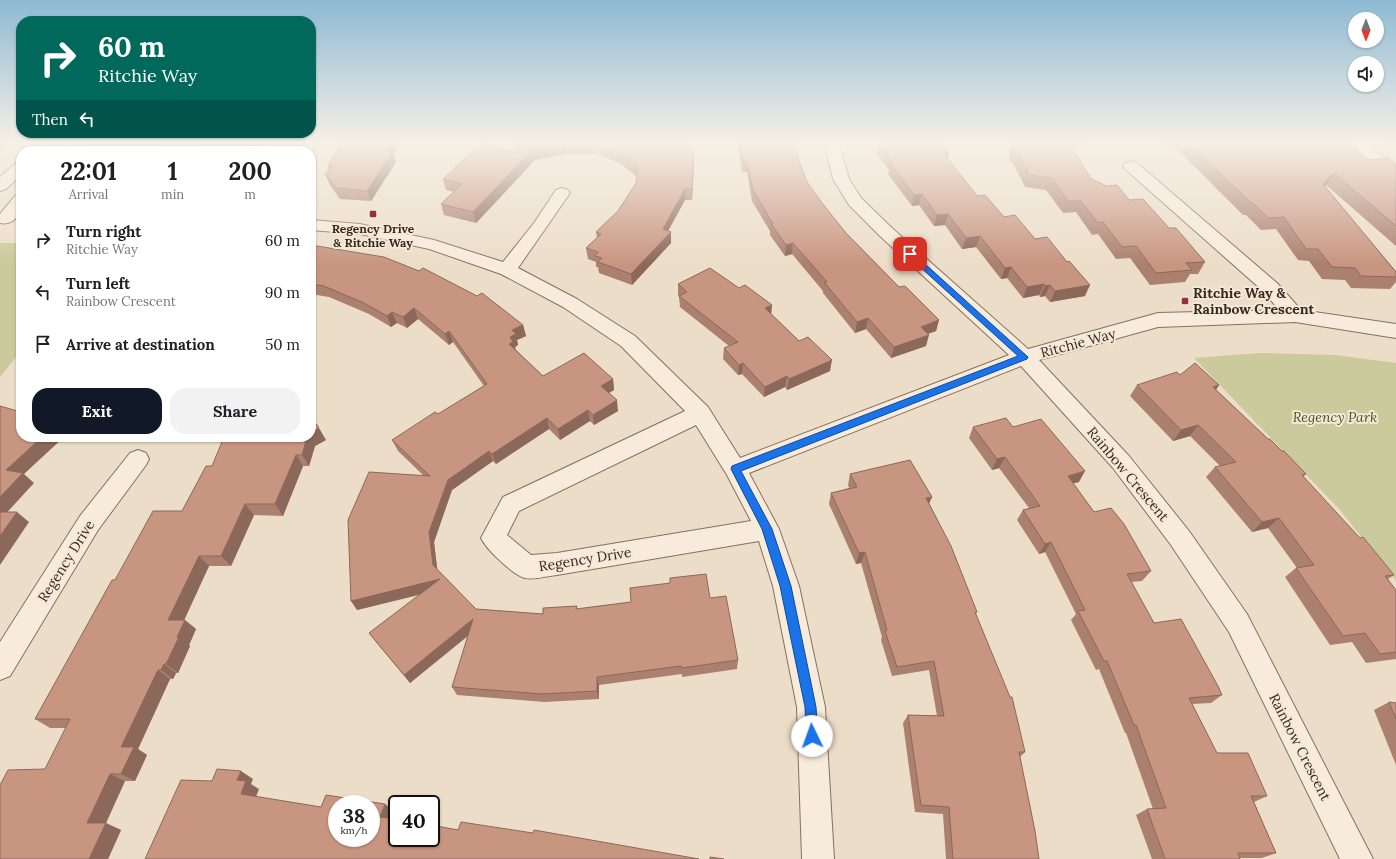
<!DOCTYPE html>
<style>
body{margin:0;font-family:Lora,serif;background:#f2f2f2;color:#202124;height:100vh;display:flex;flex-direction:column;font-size:15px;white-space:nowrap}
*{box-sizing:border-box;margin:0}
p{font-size:13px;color:#757577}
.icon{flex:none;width:22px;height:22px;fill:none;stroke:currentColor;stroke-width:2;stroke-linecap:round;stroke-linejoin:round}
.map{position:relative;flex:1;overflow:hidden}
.panel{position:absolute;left:16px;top:146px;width:300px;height:296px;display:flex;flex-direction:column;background:#fff;border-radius:16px;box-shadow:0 1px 3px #0004}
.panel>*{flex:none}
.top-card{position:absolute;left:16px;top:16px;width:300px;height:122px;border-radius:16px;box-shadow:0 1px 3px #0004;background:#00695c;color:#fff;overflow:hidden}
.needle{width:26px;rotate:180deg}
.buttons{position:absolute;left:1348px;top:12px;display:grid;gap:8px}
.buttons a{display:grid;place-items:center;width:36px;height:36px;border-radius:50%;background:#fff;box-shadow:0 1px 3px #0004;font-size:20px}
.speed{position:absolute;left:328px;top:795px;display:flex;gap:8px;font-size:20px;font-weight:700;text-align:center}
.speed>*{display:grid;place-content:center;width:52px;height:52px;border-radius:50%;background:#fff;box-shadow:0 1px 3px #0004;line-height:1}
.speed small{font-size:10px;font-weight:400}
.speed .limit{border:2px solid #111;border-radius:6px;background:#fff;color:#111}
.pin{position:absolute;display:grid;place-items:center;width:34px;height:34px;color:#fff;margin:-17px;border-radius:8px;box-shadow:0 2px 6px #0006}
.me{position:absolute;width:44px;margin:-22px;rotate:357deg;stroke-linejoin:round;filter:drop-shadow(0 0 3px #0008)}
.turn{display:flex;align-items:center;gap:14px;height:84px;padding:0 16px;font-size:18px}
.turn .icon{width:52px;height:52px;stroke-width:2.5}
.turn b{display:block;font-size:28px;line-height:34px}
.then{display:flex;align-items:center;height:38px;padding:0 16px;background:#0003;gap:8px;font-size:15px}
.eta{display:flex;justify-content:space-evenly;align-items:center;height:68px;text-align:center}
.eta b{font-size:24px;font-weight:700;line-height:28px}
.button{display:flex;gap:8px;margin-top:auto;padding:8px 16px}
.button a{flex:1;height:46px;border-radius:16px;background:#111827;color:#fff;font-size:16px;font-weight:700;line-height:46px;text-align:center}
.button a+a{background:#f2f2f2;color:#202124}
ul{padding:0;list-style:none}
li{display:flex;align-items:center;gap:12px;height:52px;padding:0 16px}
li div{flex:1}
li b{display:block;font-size:15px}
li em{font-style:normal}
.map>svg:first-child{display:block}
</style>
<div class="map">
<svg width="1396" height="859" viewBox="0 0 1396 859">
<rect width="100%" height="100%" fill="#ecddc8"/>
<!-- green -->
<g fill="#caca9c">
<path d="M0 243H21V351L0 377Z"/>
<path d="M1260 353 1335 355 1396 363V581L1340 510 1194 358Z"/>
</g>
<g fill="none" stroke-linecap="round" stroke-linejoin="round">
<defs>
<g id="minor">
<path d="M39 143H56L48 151H30Z"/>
<path d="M58 143H73L72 151H56Z"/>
<path d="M303 143H318L311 154V151H298Z"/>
<path d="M824 143H839L849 179 861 198 893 229 1028 349 1158 313 1279 310 1263 291 1125 169 1123 166 1125 163 1131 161 1137 163 1277 283 1301 310 1396 324V338L1295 322 1158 327 1039 360 1129 456 1189 531 1247 614 1373 859H1340L1229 632 1171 545 1113 468 1021 366 749 473 779 529 799 586 825 707 834 859H802L797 707 773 586 759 541 557 575C547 576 534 580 525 578 513 575 486 549 481 538L503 497 685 411 621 346 563 307 501 274 429 249 360 234 311 230V220L360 224 434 240 503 262 534 223 556 190 562 188 568 190 570 193 518 268 577 299 635 336 708 407 740 458 1009 355 881 237 849 205 833 179ZM696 425 727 475 751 521 557 553 531 555 507 535 519 511Z"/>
<path d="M1386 143 1384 146 1372 149 1396 166V178L1390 176 1360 154 1355 147 1359 143Z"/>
<path d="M21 162V175L6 189 0 191V177L15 164Z"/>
<path d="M21 195C21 200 22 207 20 211 17 220 9 225 0 223V214L15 196Z"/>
<path d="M138 450 146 453 149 459 146 465 98 530 10 676 0 680V642L80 516 130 453Z"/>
</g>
</defs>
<!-- minor casing -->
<use href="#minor" stroke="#876f5e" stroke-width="2"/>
<!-- minor -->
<use href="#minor" fill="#f7ebdb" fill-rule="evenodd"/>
</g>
<!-- wall -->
<g fill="#ac806e">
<path d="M514 143H597L596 154H566L535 160 476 223 444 215 441 204 454 192 446 190 443 179 517 152Z"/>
<path d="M597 143 694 162 692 200H685L668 231 671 232V243L632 285 599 273 598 267H596V262L588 259 586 248 597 238 596 232 618 211 636 183V176L621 164 598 154Z"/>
<path d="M738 143H795L796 148 800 164 807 182 822 203 846 233 899 287 939 320 936 331 928 334 926 346 891 358 866 329 855 333 823 293V291L792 254 785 256 770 235V231L752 201 747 172H742L739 152H738Z"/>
<path d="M1008 143H1082L1073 149 1091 179 1129 200 1169 228 1205 262 1198 274H1190L1185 282 1150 285 1130 258 1116 259 1098 234 1092 235 1076 212 1063 213 1046 190 1025 187 1013 163 1010 162Z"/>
<path d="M1158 143H1348L1369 160 1396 164V246L1326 185 1325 186 1396 272V282L1390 289 1351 288 1345 280 1322 279 1309 261 1298 260 1276 229 1261 230 1246 215H1243L1179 151Z"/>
<path d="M1391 143H1396V148Z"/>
<path d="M879 144 948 159 977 196 1004 217 1085 296 1050 302 1045 296 1040 297 1039 295 1023 298 1007 278 1001 279 976 247 962 249 945 225 934 226 919 205 912 206 888 174 889 170 877 154Z"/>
<path d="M394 156 396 162 371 201 340 199 330 185 325 174 329 169 328 166Z"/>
<path d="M311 245 523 325 526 336 517 340 518 345 515 347 516 350 543 376 613 379 614 390 609 393 618 411 594 425 590 421 560 440 549 429 496 464 493 461 452 490 434 542 437 570 476 609 543 614 577 606V609L631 602 670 583V578L710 598 738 660 737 669 682 677V674L599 685V699L545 702 457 695 452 687 468 636 410 683 376 642 369 633 419 595 357 610 423 475 398 451 392 440 438 414 484 386 453 342 449 345 418 319 407 328 397 323 391 327 369 314 329 297 311 294Z"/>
<path d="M678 284 771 314 830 371 787 390 785 387 764 397 742 374 738 375 723 359 724 348 729 346 680 307 679 297 678 295Z"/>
<path d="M1180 375 1219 385 1216 390 1268 439 1282 451 1306 474 1303 477 1394 575 1388 579 1396 590V659L1366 663 1352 642 1330 645 1285 577 1296 568H1297L1268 528 1252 532 1206 477 1215 467 1220 466 1190 436 1173 441 1130 396 1137 385Z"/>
<path d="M973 427H1013L1079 482 1073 483 1094 512 1151 571 1142 581 1131 582 1154 623 1222 695 1211 703 1192 704 1217 753 1267 796 1254 802 1276 853 1262 858H1240V859H1152L1136 815 1147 809H1153L1126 733H1125L1099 669 1096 670 1071 620 1076 614 1045 552 1039 554 1017 520 1023 510 1029 508 999 468 992 470 969 438Z"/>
<path d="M326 440 315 446 309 466H303L283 516 254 515 231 566H209L184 620 196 629 189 645 190 646 178 673H176L173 679H170L138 749 147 755 135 781H125L105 823 121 830 108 859H0L45 769 66 728H50L35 719 115 580 182 511 212 466Z"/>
<path d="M850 474 932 497 929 503 977 612 976 614 1025 752 1020 757 1039 859H946L943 814 915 812 903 723 908 715 937 716 929 670 892 676 881 640 882 637 861 563 856 564 829 504 831 493 849 488 848 485Z"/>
<path d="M1389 702 1396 703V765L1374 710Z"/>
</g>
<!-- shaded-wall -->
<g fill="#8c685a">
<path d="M0 143H8L9 144 0 151Z"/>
<path d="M146 143H161L155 151H140Z"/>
<path d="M256 143H268L263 151H251Z"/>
<path d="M391 143H400L394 156 396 162 371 201 367 191Z"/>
<path d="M595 143H597L596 154Z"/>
<path d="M1069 143H1082L1065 154Z"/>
<path d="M565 144 566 154 535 160 476 223 473 212 533 149Z"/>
<path d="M694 152V162L692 200V189Z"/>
<path d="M949 153 947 164 944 154Z"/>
<path d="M1334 173 1326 185 1315 195 1323 184Z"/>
<path d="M685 189V200L663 240 671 232V243L632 285 631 274 663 229Z"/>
<path d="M922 194 919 205 912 206 914 195Z"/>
<path d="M948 214 945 225 934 226 937 215Z"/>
<path d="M980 236 976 247 962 249 966 238Z"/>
<path d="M793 243 792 254 785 256 786 245Z"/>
<path d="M1011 267 1007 278 1001 279 1005 268Z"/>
<path d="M1044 284 1039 295 1023 298 1027 287Z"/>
<path d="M1050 285 1045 296 1040 297 1045 286Z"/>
<path d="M1090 285 1085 296 1050 302 1055 291Z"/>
<path d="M772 305 771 316 765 308Z"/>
<path d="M414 308 418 319 407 328 403 317Z"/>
<path d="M392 312 397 323 391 327 387 316Z"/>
<path d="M868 318 866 329 855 333 857 322Z"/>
<path d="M939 320 936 331 918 337 921 327Z"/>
<path d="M523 325 526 336 517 340 518 345 515 347 516 353 509 344 510 337 512 330Z"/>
<path d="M449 331 453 342 449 345 445 334Z"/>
<path d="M929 335 926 346 891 358 894 347Z"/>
<path d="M832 360 830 371 787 390 789 379Z"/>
<path d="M743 363 742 374 738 375 739 365Z"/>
<path d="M787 376 785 387 764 397 765 387Z"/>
<path d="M613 379 614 390 603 396 601 386Z"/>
<path d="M1219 385 1211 396 1213 387Z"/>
<path d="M311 396 315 403 311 405Z"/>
<path d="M617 400 618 411 594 425 593 415Z"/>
<path d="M588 410 590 421 560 440 558 429Z"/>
<path d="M547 418 549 429 496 464 492 454Z"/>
<path d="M1198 425 1190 436 1173 441 1181 430Z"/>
<path d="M319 428 326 440 315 446 309 466 302 455 307 437H311V432Z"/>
<path d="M42 437H64L24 474 34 483 0 520V497L6 470Z"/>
<path d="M489 451 493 461 452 490 434 542 438 575 433 565 429 532 448 480Z"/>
<path d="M296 455 303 466 283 516 275 504Z"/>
<path d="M1005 457 999 468 992 470 997 459Z"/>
<path d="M1085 471 1079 482 1062 486 1068 476Z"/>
<path d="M932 497 927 508 926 498Z"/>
<path d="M245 504 254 515 231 566 221 556Z"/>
<path d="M17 512 29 522 0 565V536Z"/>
<path d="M1279 518 1268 528 1252 532 1262 522Z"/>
<path d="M1051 542 1045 552 1039 554 1045 544Z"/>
<path d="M865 552 861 563 856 564 859 553Z"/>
<path d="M199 556 209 566 180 629 168 620Z"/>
<path d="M440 579 445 588 357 610 351 601Z"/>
<path d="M473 619 477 628 410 683 404 675Z"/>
<path d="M185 620 196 629 189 645 190 646 178 673 166 664 177 637Z"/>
<path d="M164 664 176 673 173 679 161 670Z"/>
<path d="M158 670 170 679 138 749 147 755 135 781 121 774V747Z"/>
<path d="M597 677 599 685V699L597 691Z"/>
<path d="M241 771 253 779 251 784 259 789 254 802 241 794 237 780Z"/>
<path d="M110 774 125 781 103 830 87 823Z"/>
<path d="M385 804 394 811 389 824 380 817Z"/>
<path d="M106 823 121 830 108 859H89Z"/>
</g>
<!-- building -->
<g fill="#c89580" stroke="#8c685a" fill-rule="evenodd">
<path d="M89 143H146L140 151H82Z"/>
<path d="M200 143H256L251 151H194Z"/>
<path d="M341 143H391L387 151 392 152 367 191 336 188 325 174 332 166H328Z"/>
<path d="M482 143 519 153 516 143H583L565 144 533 149 473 212 441 204 462 184 443 179Z"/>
<path d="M597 143H682L694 152 692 189H685L663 229 671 232 631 274 598 262 602 258 595 256 598 252 586 248 601 234 596 232 618 211 636 183 638 166 620 153Z"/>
<path d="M740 143H795L796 148 800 164 807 182 822 203 846 233 899 287 905 286 939 320 921 327 929 335 894 347 868 318 857 322 824 282H827L793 243 786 245 771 224H773L753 190 747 161H743Z"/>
<path d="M941 143 949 153 944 154 977 196 985 195 1004 217 1015 215 1035 239 1047 237 1067 262 1069 261 1090 285 1055 291 1050 285 1045 286 1044 284 1027 287 1011 267 1005 268 980 236 966 238 948 214 937 215 922 194 914 195 890 163H893L879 144Z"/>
<path d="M1013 143H1070L1091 179 1107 186 1117 185 1129 200 1143 199 1169 228H1176L1205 262 1186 263 1192 270 1156 273 1136 246 1122 247 1103 222 1098 223 1081 201H1068L1051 178 1029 175 1017 151H1014Z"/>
<path d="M1189 143H1348L1369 160 1388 158 1396 164V226L1334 173 1323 184 1396 272V277L1361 276 1355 268 1332 267 1318 249H1306L1284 217 1268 218 1253 203H1251Z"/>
<path d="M311 245 384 257 419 271 423 268 477 296 482 293 523 325 512 330 516 334 510 337 513 342 509 344 543 376 584 353 613 379 601 386 617 400 593 415 588 410 558 429 547 418 492 454 489 451 448 480 429 532 433 565 476 609 543 614V608L577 606 576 609 631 602 630 588 670 583V578L706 574 710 598 726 596 738 660 682 668 681 666 597 677V691L542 694 452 687 473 619 404 675 369 633 440 579 351 601 348 520 369 472 430 476 392 440 435 412 438 414 487 384 449 331 445 334 414 308 403 317 392 312 387 316 364 303 324 286 311 284Z"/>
<path d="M710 268 739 288 745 285 772 305 765 308 799 341 808 337 832 360 789 379 787 376 765 387 743 363 739 365 724 348 738 342 679 296 687 292 678 284Z"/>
<path d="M1195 363 1219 385 1213 387 1268 439H1270L1282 451H1284L1306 474 1302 475 1360 538 1363 537 1394 575 1385 576 1396 590V652L1380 654 1365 633 1343 636 1296 568 1314 565 1279 518 1262 522 1215 467 1236 462 1198 425 1181 430 1137 385 1177 372 1180 375Z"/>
<path d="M0 406 21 412V437H42L6 470 23 473 0 497Z"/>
<path d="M311 417 319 428 311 432Z"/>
<path d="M1006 418 1013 427 1041 419 1085 471 1068 476 1094 512 1111 508 1124 524 1151 571 1127 574 1154 623 1181 619 1218 686 1222 695 1189 698 1217 753H1248L1267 796H1251L1276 853H1238L1240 859H1165L1147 809 1166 808 1136 725H1134L1107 661H1104L1078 611 1085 610 1051 542 1045 544 1023 510 1040 506 1005 457 997 459 973 427Z"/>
<path d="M224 437H307L302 455H296L275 504H245L221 556H199L168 620H185L177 637H179L166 664H164L161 670H158L121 747H134L121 774H110L87 823H106L89 859H0V785L8 770 45 769 70 719H35L112 580H115L153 511H182L206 466H212Z"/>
<path d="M910 460 932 497 926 498 951 546 977 612H975L1010 697H1012L1025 752H1019L1035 831 1039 859H953L949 807 921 805 908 715 944 716 934 661 897 667 885 631 887 630 865 552 859 553 831 493 857 487 850 474Z"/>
<path d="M0 512H17L0 536Z"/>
<path d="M1389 702 1396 703V719Z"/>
<path d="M217 769 241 771 237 780 246 781 241 794 321 807 326 795 385 804 380 817 397 819V838H431V825L458 830 461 822 533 833 534 830 699 859H145L181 780 212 781ZM337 804H371V838H337Z"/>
<path d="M710 857 724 859H710Z"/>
</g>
<!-- sky -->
<linearGradient id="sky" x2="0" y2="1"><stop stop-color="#8eb9d4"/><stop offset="0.54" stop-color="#f6f0e6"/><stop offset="1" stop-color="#f6f0e6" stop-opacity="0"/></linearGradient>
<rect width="1396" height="264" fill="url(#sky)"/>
<!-- route -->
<path fill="#1a73e8" stroke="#114b97" d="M910 252 913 253 1028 357 1027 359 741 471 772 529 791 586 816 707 818 736 816 741 812 743 808 741 806 736 805 707 780 586 762 529 731 469 732 466 1018 356 908 256 907 254Z"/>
<!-- markers -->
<g fill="#93313d" stroke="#f4e8d7" stroke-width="1.5">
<rect x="369" y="210" width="8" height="8" rx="2"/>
<rect x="1181" y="297" width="8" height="8" rx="2"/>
</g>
<g text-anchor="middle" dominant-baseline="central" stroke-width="4" stroke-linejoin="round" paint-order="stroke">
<!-- far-poi labels -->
<g font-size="12" font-weight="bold" fill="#382920" stroke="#f4e8d7">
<text x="373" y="228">Regency Drive<tspan x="373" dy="14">&amp; Ritchie Way</tspan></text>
</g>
<!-- poi labels -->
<g font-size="14" font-weight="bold" fill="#382920" stroke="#f4e8d7" text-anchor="start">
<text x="1193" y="293">Ritchie Way &amp;<tspan x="1193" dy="16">Rainbow Crescent</tspan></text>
</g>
<!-- street labels -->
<g font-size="14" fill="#382920" stroke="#f4e8d7">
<text transform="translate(1078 343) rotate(-15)">Ritchie Way</text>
<text transform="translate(1128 474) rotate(50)">Rainbow Crescent</text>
<text transform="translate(585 559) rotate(-9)">Regency Drive</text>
<text transform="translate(66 561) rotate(-58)">Regency Drive</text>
<text transform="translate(1300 747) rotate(63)">Rainbow Crescent</text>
</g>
<!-- park labels -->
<g font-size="14" font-style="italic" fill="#4e5428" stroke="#f4e8d7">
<text x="1335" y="417">Regency Park</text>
</g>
</g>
</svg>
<div class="buttons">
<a><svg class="needle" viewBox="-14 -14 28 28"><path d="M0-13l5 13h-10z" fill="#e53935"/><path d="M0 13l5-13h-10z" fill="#757577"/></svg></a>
<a><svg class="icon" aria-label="sound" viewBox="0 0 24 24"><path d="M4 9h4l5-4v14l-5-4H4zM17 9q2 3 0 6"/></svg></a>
</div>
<div class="speed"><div>38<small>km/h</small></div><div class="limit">40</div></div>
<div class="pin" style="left:910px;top:254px;background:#d93025"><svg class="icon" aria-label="arrive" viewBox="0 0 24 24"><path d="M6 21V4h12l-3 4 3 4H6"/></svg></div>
<svg class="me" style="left:812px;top:736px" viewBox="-20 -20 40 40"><circle r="19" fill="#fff"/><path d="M0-13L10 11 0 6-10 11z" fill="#1a73e8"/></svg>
<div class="top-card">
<div class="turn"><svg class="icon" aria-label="right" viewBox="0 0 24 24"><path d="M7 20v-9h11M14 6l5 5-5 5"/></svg><div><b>60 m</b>Ritchie Way</div></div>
<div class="then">Then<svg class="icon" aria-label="left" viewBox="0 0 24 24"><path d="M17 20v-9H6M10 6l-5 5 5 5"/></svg></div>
</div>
<section class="panel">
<div class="eta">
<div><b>22:01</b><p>Arrival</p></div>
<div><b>1</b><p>min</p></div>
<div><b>200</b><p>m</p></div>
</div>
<ul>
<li><svg class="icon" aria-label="right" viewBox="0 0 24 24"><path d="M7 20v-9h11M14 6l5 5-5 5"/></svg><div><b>Turn right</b><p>Ritchie Way</p></div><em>60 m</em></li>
<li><svg class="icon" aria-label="left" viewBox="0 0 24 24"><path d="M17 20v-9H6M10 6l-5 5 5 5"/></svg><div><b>Turn left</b><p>Rainbow Crescent</p></div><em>90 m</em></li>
<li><svg class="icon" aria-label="arrive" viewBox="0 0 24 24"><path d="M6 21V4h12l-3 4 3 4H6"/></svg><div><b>Arrive at destination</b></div><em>50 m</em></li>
</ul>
<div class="button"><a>Exit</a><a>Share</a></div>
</section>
</div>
